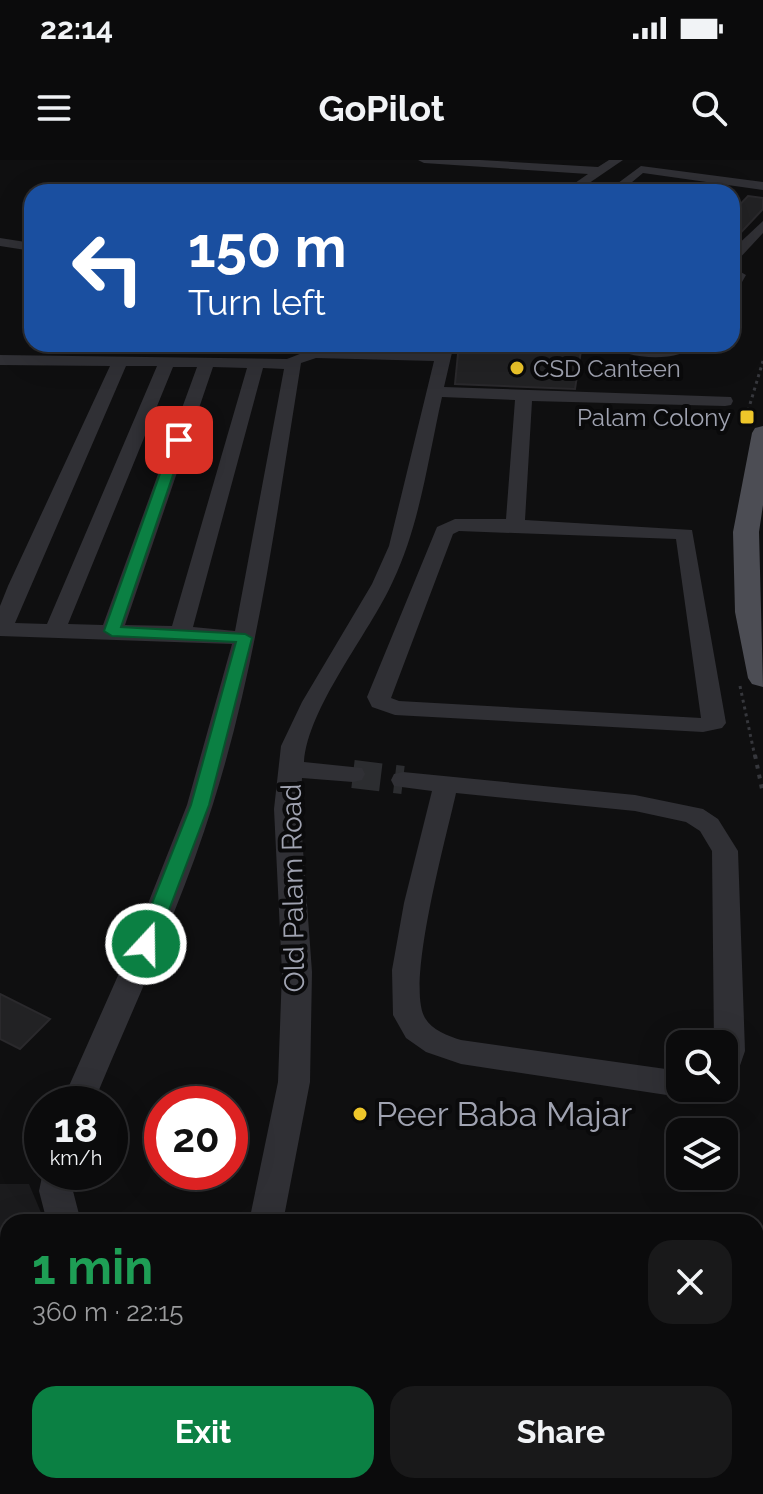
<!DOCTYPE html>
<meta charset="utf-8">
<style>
body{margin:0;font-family:Raleway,sans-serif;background:#19191a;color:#f1f3f6;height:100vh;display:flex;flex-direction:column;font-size:30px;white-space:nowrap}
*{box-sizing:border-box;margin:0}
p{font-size:26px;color:#9a9b9d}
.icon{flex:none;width:44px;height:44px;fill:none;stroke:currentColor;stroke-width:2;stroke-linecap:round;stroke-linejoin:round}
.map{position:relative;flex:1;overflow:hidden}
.side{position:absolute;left:0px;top:1054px;width:764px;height:280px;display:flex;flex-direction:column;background:#0b0b0c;border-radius:24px 24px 0 0;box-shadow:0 8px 32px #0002,0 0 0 2px #2b2b2d}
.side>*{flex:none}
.guide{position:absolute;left:24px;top:24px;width:716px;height:168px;border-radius:24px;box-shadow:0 8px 32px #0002,0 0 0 2px #2b2b2d;background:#1a4fa0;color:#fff;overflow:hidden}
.tools{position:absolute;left:666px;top:870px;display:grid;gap:16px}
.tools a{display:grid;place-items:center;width:72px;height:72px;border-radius:16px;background:#0b0b0c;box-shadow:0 8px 32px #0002,0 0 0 2px #2b2b2d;font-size:40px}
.speed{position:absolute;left:24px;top:926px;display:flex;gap:16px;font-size:40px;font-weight:700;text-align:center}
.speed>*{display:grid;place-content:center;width:104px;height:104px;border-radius:50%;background:#0b0b0c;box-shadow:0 8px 32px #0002,0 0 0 2px #2b2b2d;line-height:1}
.speed small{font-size:20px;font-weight:400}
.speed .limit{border:12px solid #d22;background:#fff;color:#111}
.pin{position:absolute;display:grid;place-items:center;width:68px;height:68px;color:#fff;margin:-34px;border-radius:16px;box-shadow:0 4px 12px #0006}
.me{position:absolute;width:88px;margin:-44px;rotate:21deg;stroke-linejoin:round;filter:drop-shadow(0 0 6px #0008)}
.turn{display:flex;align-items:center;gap:28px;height:168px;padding:0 32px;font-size:36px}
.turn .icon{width:104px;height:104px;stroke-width:2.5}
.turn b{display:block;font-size:56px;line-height:68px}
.round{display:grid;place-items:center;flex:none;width:84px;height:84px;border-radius:24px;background:#19191a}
.head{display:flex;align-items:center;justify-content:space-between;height:136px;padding:0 32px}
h1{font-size:48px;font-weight:700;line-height:60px;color:#1e9e55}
.action{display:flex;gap:16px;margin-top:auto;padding:16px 32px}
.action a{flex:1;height:92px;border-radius:24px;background:#0b8043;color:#fff;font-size:32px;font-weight:700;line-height:92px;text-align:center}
.action a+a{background:#19191a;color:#f1f3f6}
.status{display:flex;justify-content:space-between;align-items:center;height:56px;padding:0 40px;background:#0b0b0c;direction:ltr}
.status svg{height:22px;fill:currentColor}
header{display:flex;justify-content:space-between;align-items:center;height:104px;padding:0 32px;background:#0b0b0c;font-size:36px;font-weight:700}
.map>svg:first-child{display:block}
</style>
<div class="status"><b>22:14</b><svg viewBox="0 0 49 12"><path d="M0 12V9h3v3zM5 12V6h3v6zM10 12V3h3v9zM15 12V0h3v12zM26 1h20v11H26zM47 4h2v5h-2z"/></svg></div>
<header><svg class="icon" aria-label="menu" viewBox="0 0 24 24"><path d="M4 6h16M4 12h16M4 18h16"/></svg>GoPilot<svg class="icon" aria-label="search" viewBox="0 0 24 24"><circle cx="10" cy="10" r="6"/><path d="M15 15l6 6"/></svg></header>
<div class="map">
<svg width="763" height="1334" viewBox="0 0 763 1334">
<rect width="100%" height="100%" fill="#0f0f10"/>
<!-- built -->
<path fill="#1b1b1d" d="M0 1024H29L45 1062H8V1271L0 1273Z"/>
<!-- building -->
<g fill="#222224" stroke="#2a292c" stroke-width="2">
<path d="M748 36 763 38V49L732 82V58L737 53 733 52Z"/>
<path d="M459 184H582L575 229 455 224Z"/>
<path d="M0 834 50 859 20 889 0 879Z"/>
</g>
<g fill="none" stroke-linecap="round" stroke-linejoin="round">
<!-- minor-tunnel -->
<path stroke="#2c2d30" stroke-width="28" stroke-dasharray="28 14" stroke-linecap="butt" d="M353 614 403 620"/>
<!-- path-far1 -->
<g stroke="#36373c" stroke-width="3" stroke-dasharray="3 4" stroke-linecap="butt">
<path d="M744 264 763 201"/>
<path d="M740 526 755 597"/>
</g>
<!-- path -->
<path stroke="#36373c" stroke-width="4" stroke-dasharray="4 6" stroke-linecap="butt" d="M755 595 763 634"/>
<!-- minor -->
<g fill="#303035" fill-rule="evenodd">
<path d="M418 0H480L598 7 609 0H623L576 32H562L588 14 424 3Z"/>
<path d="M641 6 763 22V30L643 13 620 32H606Z"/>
<path d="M763 61V73L737 101 732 102V90Z"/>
<path d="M0 78 32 83V91L0 86Z"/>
<path d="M739 111 746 115 737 131 732 132V115Z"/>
<path d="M438 184H454L444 227 731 237 733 241 731 245 725 246 532 241 525 360 692 370 726 563 722 568 703 572 395 555 372 547 367 537 437 367 455 359H506L515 240 442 237C428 299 420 364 393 421 369 474 308 547 304 602L362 608 365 614 362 620 353 622 302 618 300 649 312 812 310 922 283 1062H249L278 922 282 812 274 649 281 586 302 542 372 424 389 386 434 201 316 198 301 203C277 351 258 501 213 644 181 747 134 845 93 944H61L132 784 187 645 232 484 0 476V446L8 426 110 206 0 205V195L287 199 315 188 437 191ZM126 206H157L47 464 15 463ZM173 207H197L103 465 68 464ZM213 207 247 208 172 466 125 465ZM263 208 284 209 235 471 193 467ZM459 371 676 379 701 558 399 541 391 538 453 374Z"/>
<path d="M606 184 664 188 697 184C679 204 625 199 606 184Z"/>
<path d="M403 612 635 635 703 649 718 659 738 691 745 891 735 920 724 923V884H714L712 691 700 671 686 662 635 651 456 633C447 675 405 825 425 858 432 870 448 876 461 880L680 911V928H694L691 933 680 937 461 904 426 892 406 878 393 855 392 810 404 743 432 631 394 626 391 620 394 614Z"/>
<path d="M43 1012H77L73 1031 81 1062H47L39 1031Z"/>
<path d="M756 1203 763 1205V1242L756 1240Z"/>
<path d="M191 1326H231L229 1334H189Z"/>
</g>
<!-- major -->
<path fill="#4c4d54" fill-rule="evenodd" d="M763 266V345L759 372 763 527 752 524 748 518 735 452 733 372 752 273 755 268Z"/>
</g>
<!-- route -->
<path fill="#0b8043" stroke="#07532c" stroke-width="2" d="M179 277 185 280 121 467 245 474 252 478 209 645 156 784 153 789H139L136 784 191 645 236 482 112 476 104 471 172 280Z"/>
<!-- markers -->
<g fill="#eec62a" stroke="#0a0a0b" stroke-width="3">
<circle cx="517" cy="208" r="8"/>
<rect x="739" y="249" width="16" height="16" rx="4"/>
<circle cx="360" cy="954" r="8"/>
</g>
<g text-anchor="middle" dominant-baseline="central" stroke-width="8" stroke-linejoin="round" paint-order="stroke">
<!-- far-poi labels -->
<g font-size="24" fill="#a0a3b1" stroke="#0a0a0b" text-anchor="start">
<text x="533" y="208">CSD Canteen</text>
<text x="731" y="257" text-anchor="end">Palam Colony</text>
</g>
<!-- street labels -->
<g font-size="28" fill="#a0a3b1" stroke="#0a0a0b">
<text transform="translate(293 728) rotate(-91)">Old Palam Road</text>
</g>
<!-- near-poi labels -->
<g font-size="34" fill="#a0a3b1" stroke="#0a0a0b" text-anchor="start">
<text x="376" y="954">Peer Baba Majar</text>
</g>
</g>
</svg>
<div class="tools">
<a><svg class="icon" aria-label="search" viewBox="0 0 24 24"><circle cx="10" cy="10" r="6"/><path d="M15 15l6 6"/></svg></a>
<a><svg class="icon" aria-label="layers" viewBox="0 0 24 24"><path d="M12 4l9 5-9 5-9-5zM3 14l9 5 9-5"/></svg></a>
</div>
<div class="speed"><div>18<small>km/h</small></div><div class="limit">20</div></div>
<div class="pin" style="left:179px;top:280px;background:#d93025"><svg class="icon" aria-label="arrive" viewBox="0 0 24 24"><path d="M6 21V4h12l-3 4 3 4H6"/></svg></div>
<svg class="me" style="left:146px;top:784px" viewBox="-20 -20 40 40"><circle r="17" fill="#0b8043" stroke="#fff" stroke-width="3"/><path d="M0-11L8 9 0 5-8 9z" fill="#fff"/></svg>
<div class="guide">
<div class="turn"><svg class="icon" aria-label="left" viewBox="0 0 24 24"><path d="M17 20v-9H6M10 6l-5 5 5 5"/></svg><div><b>150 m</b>Turn left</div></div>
</div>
<section class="side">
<div class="head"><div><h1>1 min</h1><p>360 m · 22:15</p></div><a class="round"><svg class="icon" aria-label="close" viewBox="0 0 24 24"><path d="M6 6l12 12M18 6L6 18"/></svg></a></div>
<div class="action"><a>Exit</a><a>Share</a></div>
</section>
</div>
